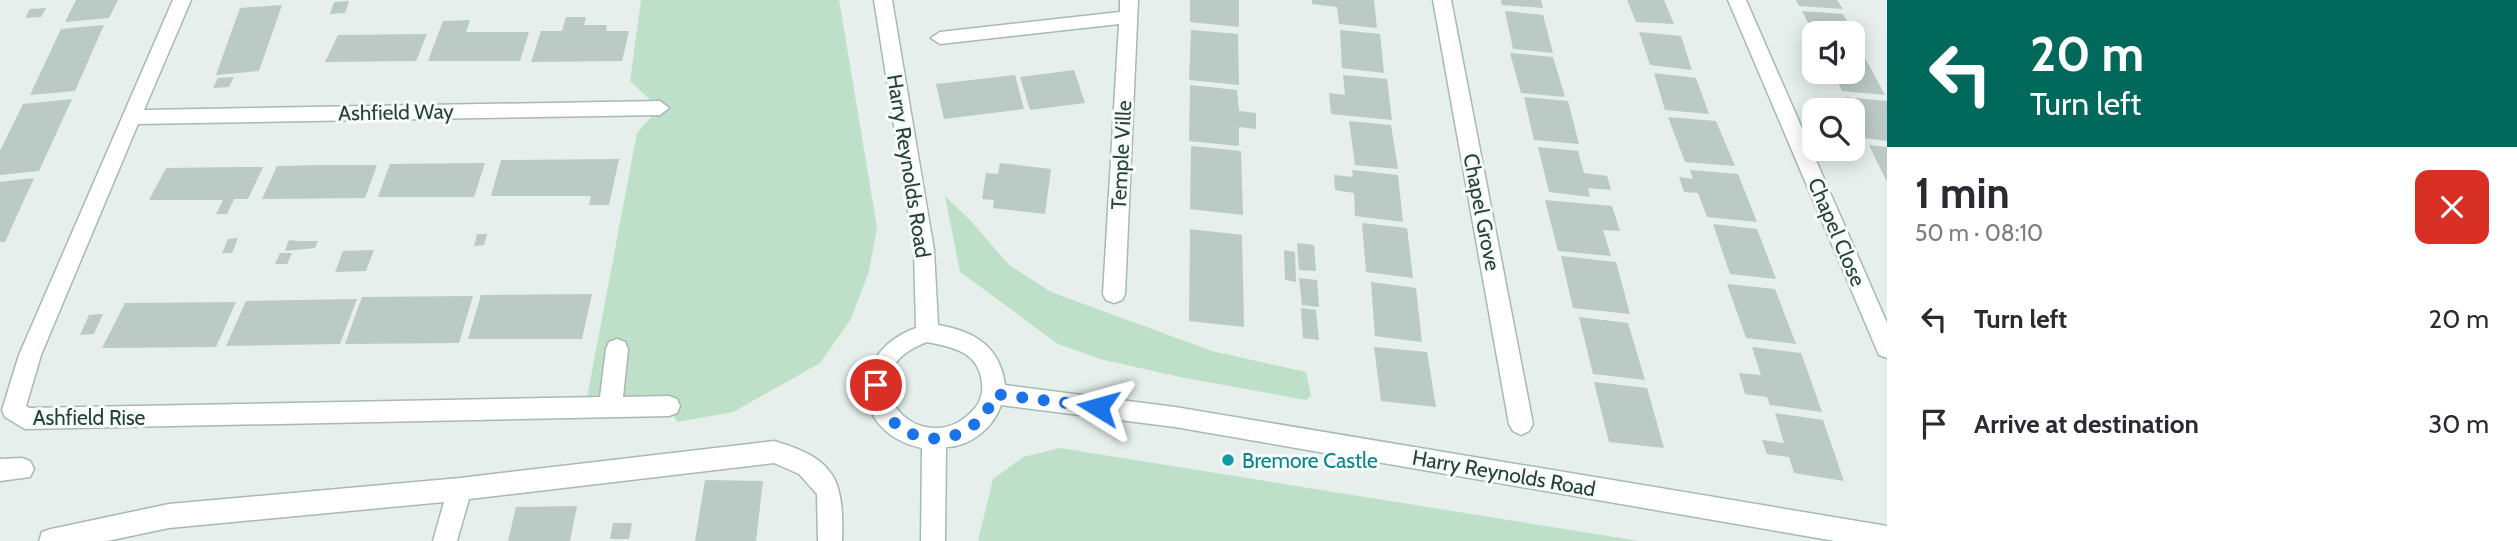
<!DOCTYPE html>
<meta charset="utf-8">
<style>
body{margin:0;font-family:Cabin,sans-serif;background:#f2f2f3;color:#2b2b33;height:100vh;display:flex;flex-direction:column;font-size:26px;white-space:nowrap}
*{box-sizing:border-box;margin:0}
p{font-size:23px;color:#7c7c81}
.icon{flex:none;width:38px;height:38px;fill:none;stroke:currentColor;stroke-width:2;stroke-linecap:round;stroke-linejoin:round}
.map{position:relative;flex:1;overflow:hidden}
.details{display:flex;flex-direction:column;background:#fff;width:630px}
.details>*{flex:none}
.guide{background:#00695c;color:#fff;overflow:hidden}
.controls{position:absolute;left:1802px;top:21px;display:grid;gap:14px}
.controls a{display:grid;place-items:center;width:63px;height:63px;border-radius:14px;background:#fff;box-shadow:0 4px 18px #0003;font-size:35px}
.pin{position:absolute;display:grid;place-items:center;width:60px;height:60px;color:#fff;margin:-30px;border:4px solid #fff;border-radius:50%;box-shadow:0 2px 7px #0007}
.me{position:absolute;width:77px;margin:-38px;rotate:278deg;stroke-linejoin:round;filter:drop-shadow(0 0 5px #0008)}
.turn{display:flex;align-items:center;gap:24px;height:147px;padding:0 28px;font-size:32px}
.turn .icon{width:91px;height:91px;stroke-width:2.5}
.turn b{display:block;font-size:49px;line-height:60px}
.round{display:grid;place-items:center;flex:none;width:74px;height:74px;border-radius:14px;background:#f2f2f3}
.overview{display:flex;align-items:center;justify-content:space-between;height:119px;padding:0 28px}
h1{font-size:42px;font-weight:700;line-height:52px}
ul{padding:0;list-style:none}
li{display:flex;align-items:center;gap:21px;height:105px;padding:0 28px}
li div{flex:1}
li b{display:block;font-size:26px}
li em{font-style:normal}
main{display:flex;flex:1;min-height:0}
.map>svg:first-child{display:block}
</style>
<main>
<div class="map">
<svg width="1887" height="541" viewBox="0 0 1887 541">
<rect width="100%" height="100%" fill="#e6efeb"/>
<!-- green -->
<g fill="#bfe0c8">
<path d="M641 0H839L877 228 869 271 851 319 820 363 733 412 677 422 668 406 585 408 637 133 659 108 630 81Z"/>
<path d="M945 196 971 221 1009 265 1051 292 1212 351 1306 372 1311 396 1306 400 1180 377 1100 359 1058 344 960 272Z"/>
<path d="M1060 448 1639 541H978L993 479 1023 457Z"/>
</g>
<!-- building -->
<g fill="#bbcac4">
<path d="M76 0H118L109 18 65 22Z"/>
<path d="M1190 0H1239V27L1190 22Z"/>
<path d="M1312 0H1374L1377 28 1339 24 1337 7 1312 4Z"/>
<path d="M1501 0H1541L1543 8 1502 5Z"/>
<path d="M1627 0H1664L1674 24 1636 22Z"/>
<path d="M1796 0H1837L1843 9 1799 6Z"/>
<path d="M349 1 345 13 330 14 334 2Z"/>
<path d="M282 5 259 71 216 75 240 8Z"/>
<path d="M46 8 41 17 25 18 30 9Z"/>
<path d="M1505 11 1543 15 1553 53 1513 49Z"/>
<path d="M1802 11 1843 14 1853 33H1813Z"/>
<path d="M566 17H586L584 25H607L606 31H629L622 61 531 62 541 31H562Z"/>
<path d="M470 20 466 32H529L520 61H428L443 21Z"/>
<path d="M104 25 75 91 30 95 61 29Z"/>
<path d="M1191 30 1238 34 1239 85 1189 80Z"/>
<path d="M1340 30 1380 34 1384 73 1342 68Z"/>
<path d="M1639 32 1681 36 1692 70 1650 65Z"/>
<path d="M427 34 416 61 325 62 338 35Z"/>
<path d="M1510 53 1553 57 1565 97 1521 93Z"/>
<path d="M1853 55 1864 56 1885 95 1842 91 1833 72H1853Z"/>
<path d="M1074 70 1085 103 1030 110 1020 77Z"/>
<path d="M1654 73 1696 78 1709 114 1665 110Z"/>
<path d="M1015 75 1024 109 944 119 936 84Z"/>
<path d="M1343 75 1387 79 1392 120 1331 114 1329 93 1345 95Z"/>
<path d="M234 77 229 87 213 88 218 78Z"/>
<path d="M1190 85 1237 90 1239 111 1256 113V129L1239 127V146L1189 141Z"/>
<path d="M1524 97 1568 101 1579 144 1534 140Z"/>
<path d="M1845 97 1887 101V141L1864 138Z"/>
<path d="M72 99 39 171 0 175V151L23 104Z"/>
<path d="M1668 117 1716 121 1735 166 1685 162Z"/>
<path d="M1349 121 1391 125 1398 169 1355 165Z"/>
<path d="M1869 145 1887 147V182L1880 168Z"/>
<path d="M1191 146 1241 151 1243 215 1190 209Z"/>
<path d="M1538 147 1578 151 1584 173 1607 176 1611 190 1588 188 1590 197 1549 192Z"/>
<path d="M619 159 609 205H589L591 196H491L501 160Z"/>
<path d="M485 163 474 197H378L390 164Z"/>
<path d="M1000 163 1051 169 1045 214 993 208 994 200 982 199 986 173 998 174Z"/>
<path d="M326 165H377L365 198 262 199 277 166Z"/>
<path d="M238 167H263L248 199H234L227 214H216L223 200H149L166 168Z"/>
<path d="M1352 170 1398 175 1403 222 1355 216 1354 193 1335 190 1334 175 1353 177Z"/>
<path d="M1690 170 1738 174 1757 222 1707 217 1698 193 1684 192 1679 177 1693 179Z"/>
<path d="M34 178 5 242H0V182Z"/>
<path d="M1545 200 1612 206 1620 231 1603 230 1611 256 1558 251Z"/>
<path d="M1362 223 1407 228 1413 278 1366 272Z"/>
<path d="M1713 224 1757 229 1776 279 1730 274Z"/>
<path d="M1190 229 1242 235 1244 327 1189 321Z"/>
<path d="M477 234H487L484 245 474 246Z"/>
<path d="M238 238 232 253H222L228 239Z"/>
<path d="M289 240 298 241H318L315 248 285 251Z"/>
<path d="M1297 243 1314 245 1316 271 1299 270Z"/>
<path d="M374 250 366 271 335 272 343 251Z"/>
<path d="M1284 250 1295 252 1296 282 1285 280Z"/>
<path d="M280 253H292L287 264H275Z"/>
<path d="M1561 256 1616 262 1630 314 1573 308Z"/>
<path d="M1299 278 1317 280 1319 307 1302 305Z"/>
<path d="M1371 282 1416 288 1422 342 1375 336Z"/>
<path d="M1727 284 1775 289 1796 344 1746 338Z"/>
<path d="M592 294 582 339H468L481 295Z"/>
<path d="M473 296 459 343 345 344 362 297Z"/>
<path d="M357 299 340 344 226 346 246 301Z"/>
<path d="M236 302 216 347 102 348 125 303Z"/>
<path d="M1301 308 1316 310 1319 340 1303 338Z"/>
<path d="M103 314 94 334 80 335 89 315Z"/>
<path d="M1579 317 1628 323 1645 380 1593 374Z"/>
<path d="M1374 347 1427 352 1436 407 1381 401Z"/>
<path d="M1752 347 1801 353 1822 412 1770 405 1767 397 1745 394 1739 373 1761 375Z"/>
<path d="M1594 382 1647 388 1664 448 1609 442Z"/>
<path d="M1775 413 1823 420 1844 481 1794 473 1789 457 1767 454 1762 440 1784 443Z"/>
<path d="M705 480 763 481 756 541H695Z"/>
<path d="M577 506 570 541H508L516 507Z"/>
<path d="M613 523H632L629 539H610Z"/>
</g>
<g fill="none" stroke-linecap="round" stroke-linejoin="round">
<defs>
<g id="street">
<path d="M173 0H191L144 110 660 101 669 108 660 115 138 124 41 355 26 406 29 408 600 397 606 349 609 342 617 339 625 342 628 349 623 397 669 396 677 399 680 406 677 413 669 416 25 429 5 417 2 410 19 355Z"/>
<path d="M1120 0H1138L1125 294 1122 300 1114 303 1106 300 1103 294 1119 24 940 44 931 38 940 32 1120 12Z"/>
<path d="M1433 0H1451L1533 424 1529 431 1521 435 1513 431 1509 424Z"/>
<path d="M1728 0H1746L1887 323V358L1879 355 1876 348Z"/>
<path d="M774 441C836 459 844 480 842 541H818L817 494 799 474 774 463 469 499 457 541H433L444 502 169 528 107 541H39L42 532 51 529 169 504 460 478Z"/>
<path d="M22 458 30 461 34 469 30 477 0 481V459Z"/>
</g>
<path id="secondary" d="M874 0H892L934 250 938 325C974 331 1000 346 1005 385L1175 407 1887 526V541H1835L1175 427 1001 405C994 427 970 447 946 447L945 541H921L922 448C850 433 848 352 916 328L914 250ZM927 342C953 347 979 352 982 383 983 392 981 401 975 408 923 469 838 375 927 342Z"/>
</defs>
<!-- street casing -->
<use href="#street" stroke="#a8b8b2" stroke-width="3"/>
<!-- secondary casing -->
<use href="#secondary" stroke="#a4bbb3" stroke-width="3"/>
<!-- street -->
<use href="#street" fill="#fff" fill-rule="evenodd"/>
<!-- secondary -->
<use href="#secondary" fill="#fff" fill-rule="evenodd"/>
</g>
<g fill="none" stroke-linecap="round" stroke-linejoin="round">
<!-- route -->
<path stroke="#1a73e8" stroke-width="12" stroke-dasharray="0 21.6" d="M876 385C885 452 973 457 995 394L1098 407"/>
</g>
<!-- markers -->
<circle fill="#0f9aa8" stroke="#f7fbf9" stroke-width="2.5" cx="1228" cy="460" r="7"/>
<g text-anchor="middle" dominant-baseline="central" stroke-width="6" stroke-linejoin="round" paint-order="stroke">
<!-- street labels -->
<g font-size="21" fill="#24423a" stroke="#f7fbf9">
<text transform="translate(396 112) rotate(-1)">Ashfield Way</text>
<text transform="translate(1121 155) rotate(-87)">Temple Ville</text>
<text transform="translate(909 166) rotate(81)">Harry Reynolds Road</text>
<text transform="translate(1482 212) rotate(79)">Chapel Grove</text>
<text transform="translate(1837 232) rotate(67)">Chapel Close</text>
<text x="89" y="417">Ashfield Rise</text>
<text transform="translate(1504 473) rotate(10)">Harry Reynolds Road</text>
</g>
<!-- culture labels -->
<g font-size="21" fill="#0d838f" stroke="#f7fbf9" text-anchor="start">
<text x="1242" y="460">Bremore Castle</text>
</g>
</g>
</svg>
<div class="controls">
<a><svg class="icon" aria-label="sound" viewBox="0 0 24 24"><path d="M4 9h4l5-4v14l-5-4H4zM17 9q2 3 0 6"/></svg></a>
<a><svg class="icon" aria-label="search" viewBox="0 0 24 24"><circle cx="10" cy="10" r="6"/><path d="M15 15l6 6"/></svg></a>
</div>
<div class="pin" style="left:876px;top:385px;background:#d93025"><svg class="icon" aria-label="arrive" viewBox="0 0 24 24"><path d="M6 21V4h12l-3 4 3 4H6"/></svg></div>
<svg class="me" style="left:1098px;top:407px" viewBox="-20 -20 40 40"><path d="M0-17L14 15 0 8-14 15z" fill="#1a73e8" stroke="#fff" stroke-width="4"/></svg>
</div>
<section class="details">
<div class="guide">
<div class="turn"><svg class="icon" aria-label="left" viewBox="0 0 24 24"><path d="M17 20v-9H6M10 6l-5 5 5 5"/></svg><div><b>20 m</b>Turn left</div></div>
</div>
<div class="overview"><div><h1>1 min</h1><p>50 m · 08:10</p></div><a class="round" style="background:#d93025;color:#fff"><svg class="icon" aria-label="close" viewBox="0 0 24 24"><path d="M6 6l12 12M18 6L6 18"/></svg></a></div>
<ul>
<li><svg class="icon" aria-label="left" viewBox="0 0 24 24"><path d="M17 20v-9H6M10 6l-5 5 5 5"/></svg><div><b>Turn left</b></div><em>20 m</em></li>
<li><svg class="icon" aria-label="arrive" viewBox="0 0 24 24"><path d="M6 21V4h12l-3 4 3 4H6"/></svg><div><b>Arrive at destination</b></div><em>30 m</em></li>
</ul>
</section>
</main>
